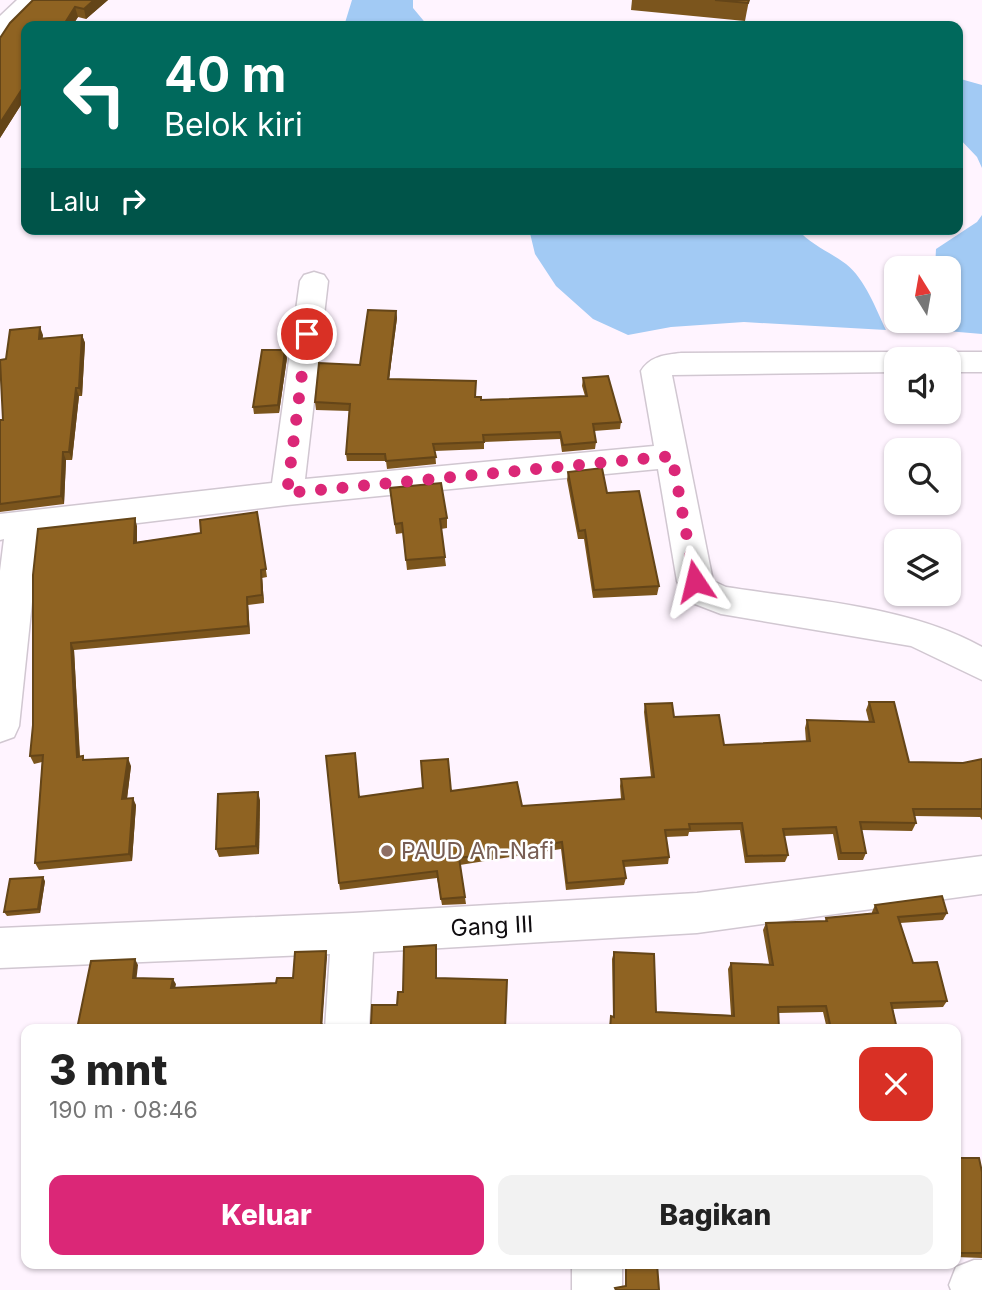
<!DOCTYPE html>
<html lang="id">
<meta charset="utf-8">
<style>
body{margin:0;font-family:Inter,sans-serif;background:#f2f2f2;color:#222;height:100vh;display:flex;flex-direction:column;font-size:26px;white-space:nowrap}
*{box-sizing:border-box;margin:0}
p{font-size:23px;color:#767676}
.icon{flex:none;width:38px;height:38px;fill:none;stroke:currentColor;stroke-width:2;stroke-linecap:round;stroke-linejoin:round}
.map{position:relative;flex:1;overflow:hidden}
.drawer{position:absolute;left:21px;top:1024px;width:940px;height:245px;display:flex;flex-direction:column;background:#fff;border-radius:14px;box-shadow:0 2px 5px #0004}
.drawer>*{flex:none}
.top-card{position:absolute;left:21px;top:21px;width:942px;height:214px;border-radius:14px;box-shadow:0 2px 5px #0004;background:#00695c;color:#fff;overflow:hidden}
.needle{width:46px;rotate:349deg}
.buttons{position:absolute;left:884px;top:256px;display:grid;gap:14px}
.buttons a{display:grid;place-items:center;width:77px;height:77px;border-radius:14px;background:#fff;box-shadow:0 2px 5px #0004;font-size:35px}
.pin{position:absolute;display:grid;place-items:center;width:60px;height:60px;color:#fff;margin:-30px;border:4px solid #fff;border-radius:50%;box-shadow:0 2px 7px #0007}
.me{position:absolute;width:77px;margin:-38px;rotate:350deg;stroke-linejoin:round;filter:drop-shadow(0 0 5px #0008)}
.turn{display:flex;align-items:center;gap:24px;height:147px;padding:0 28px;font-size:32px}
.turn .icon{width:91px;height:91px;stroke-width:2.5}
.turn b{display:block;font-size:49px;line-height:60px}
.then{display:flex;align-items:center;height:66px;padding:0 28px;background:#0003;gap:14px;font-size:26px}
.round{display:grid;place-items:center;flex:none;width:74px;height:74px;border-radius:14px;background:#f2f2f2}
.head{display:flex;align-items:center;justify-content:space-between;height:119px;padding:0 28px}
h1{font-size:42px;font-weight:800;line-height:52px}
.button{display:flex;gap:14px;margin-top:auto;padding:14px 28px}
.button a{flex:1;height:80px;border-radius:14px;background:#db2777;color:#fff;font-size:28px;font-weight:800;line-height:80px;text-align:center}
.button a+a{background:#f2f2f2;color:#222}
.map>svg:first-child{display:block}
</style>
<div class="map">
<svg width="982" height="1290" viewBox="0 0 982 1290">
<rect width="100%" height="100%" fill="#fff4ff"/>
<!-- water -->
<g fill="#a2caf4">
<path d="M352 0H413V8L428 26H344Z"/>
<path d="M957 78 982 85V168L977 157 957 136Z"/>
<path d="M982 215V334L947 331 944 320H948V268H935L936 249 977 222Z"/>
<path d="M529 229H797C811 245 830 252 846 264 865 279 876 309 886 330L744 322 671 327 628 335 593 319 556 286 535 254Z"/>
</g>
<g fill="none" stroke-linecap="round" stroke-linejoin="round">
<defs>
<g id="minor">
<path d="M17 0H42L8 34 0 36V16Z"/>
<path d="M314 272 324 275 328 281 305 479 654 446 641 371C650 356 665 355 681 353L896 352 907 355 909 359H896V372L672 375 713 581 726 587C808 600 910 606 982 647V680L911 646 721 614 687 601 677 581 658 469 287 505 39 535 19 726 14 737 0 742V571L4 539 0 540V514L272 483 300 281 304 275Z"/>
<path d="M948 352H982V372H948V359H935L937 355Z"/>
<path d="M982 856V894L697 933 373 952 369 1029H325L330 954 0 968V928L353 913 697 893Z"/>
<path d="M974 1260H982V1290H951L949 1285 956 1267Z"/>
<rect x="572" y="1264" width="50" height="26"/>
</g>
</defs>
<!-- minor casing -->
<use href="#minor" stroke="#d1c7d1" stroke-width="3"/>
<!-- minor -->
<use href="#minor" fill="#fff" fill-rule="evenodd"/>
</g>
<!-- wall -->
<g fill="#7b551d">
<path d="M33 0H108L86 19 78 17 72 26H26V97L0 138V38Z"/>
<path d="M632 0H749L745 21 631 10Z"/>
<path d="M396 311 397 318 389 379 476 397 481 400 585 396 582 386 583 378 621 422 620 429 594 431 596 442 595 449 562 452 560 439 484 442V449L435 451 436 464 387 469 386 461H347L346 454 349 411 316 410 315 402 360 365Z"/>
<path d="M43 335 42 338 82 335 85 343 82 396H79L72 460H66L64 504 0 512V420H3Z"/>
<path d="M287 358 279 413 254 414 253 407Z"/>
<path d="M568 472 607 493 659 586 657 595 593 598 584 539H578L567 480Z"/>
<path d="M391 498 447 518V528L441 529 446 566 407 570 403 533 396 534Z"/>
<path d="M257 512 267 577 262 578 264 603 248 605 250 634 74 650 80 756 85 760 131 766 127 799 136 805 132 861 39 870 35 863 42 762 34 764 30 756 33 725V575L137 526V542L201 533Z"/>
<path d="M869 702 909 762 963 763 982 759V820L980 817 914 816 916 823 912 831 861 830 866 853 863 860H838L833 834 784 836 788 855 785 862 745 863 740 830 689 832 688 836 666 837 669 857 668 864 624 867 626 878 624 885 566 890 561 849 460 865 466 904 442 905 437 878 340 890 339 883 360 797 451 791 522 806 621 799 620 786 621 779 651 777 644 712 645 704 674 717 724 745 806 742 805 728 807 720 869 722 866 710Z"/>
<path d="M260 800 259 854 219 857 216 849Z"/>
<path d="M45 881 40 913 7 916 4 912Z"/>
<path d="M875 905 947 913 943 920 900 923 913 963 947 1001 943 1007 893 1009 897 1029H827L823 1012 778 1013 779 1029H609L611 1016 613 1017 612 959 614 952 656 1012 731 1015 728 969 731 963 769 964 763 930 766 923 825 921 826 918 872 913V912Z"/>
<path d="M956 1158 982 1172V1258L956 1257Z"/>
<path d="M622 1264H657L659 1290H615V1288L625 1286V1264Z"/>
</g>
<!-- shaded-wall -->
<g fill="#644518">
<path d="M94 0H108L86 19 84 9Z"/>
<path d="M75 7 78 17 72 26H63Z"/>
<path d="M26 83V97L0 138V123Z"/>
<path d="M396 311 397 318 388 387V379Z"/>
<path d="M40 327 43 335 42 347 39 339Z"/>
<path d="M82 335 85 343 82 396 79 388Z"/>
<path d="M285 350 287 358 279 413 278 405Z"/>
<path d="M76 388 79 396 72 460 69 452Z"/>
<path d="M63 452 66 460 64 504 61 496Z"/>
<path d="M135 518 137 526V551L134 543Z"/>
<path d="M261 570 262 578 264 603 262 595Z"/>
<path d="M247 597 248 605 250 634 248 626Z"/>
<path d="M71 643 74 650 80 764 77 757Z"/>
<path d="M128 758 131 766 126 806 122 799Z"/>
<path d="M258 792 260 800 259 854 256 846Z"/>
<path d="M133 798 136 805 132 861 129 854Z"/>
<path d="M43 877 45 881 40 913 38 909Z"/>
<path d="M326 951 327 957 322 1029 321 1023Z"/>
<path d="M135 959 138 965 136 983 133 978Z"/>
<path d="M173 979 176 984 174 994 171 988Z"/>
</g>
<!-- building -->
<g fill="#8f6322" stroke="#644518" stroke-width="2">
<path d="M33 0H94L84 9 75 7 63 26H26V83L0 123V38L10 23Z"/>
<path d="M715 0H749L748 3Z"/>
<path d="M368 310 396 311 388 379 476 381 475 397H481V400L587 396 583 378 608 376 621 422 593 424 596 442 563 445 560 432 483 435 484 442 433 444 436 457 386 461 385 454H346L350 404 315 402 319 363 360 365Z"/>
<path d="M40 327 39 339 82 335 79 388H76L69 452H63L61 496 0 504V420H3L0 360 6 359 10 330Z"/>
<path d="M262 350H285L278 405 253 407Z"/>
<path d="M602 468 607 493 639 491 659 586 594 590 585 530 579 531 568 472Z"/>
<path d="M441 483 447 518 440 519 445 557 406 560 402 523 395 524 390 488Z"/>
<path d="M257 512 266 569 261 570 262 595 247 597 248 626 71 643 77 757 83 756V760L128 758 122 799 133 798 129 854 35 863 43 755 30 756 33 725V575L38 529 135 518 134 543 201 533 200 520Z"/>
<path d="M869 702H894L909 762 963 763 982 759V809H913L916 823 860 822 866 853H841L836 827 783 829 788 855 747 856 742 823 689 824 690 829 665 830 669 857 623 861 626 878 567 883 562 842 459 858 465 897 441 899 437 871 339 883 326 756 355 753 359 797 423 788 421 761 448 759 451 791 517 782 522 806 624 799 621 779 654 777 645 704 672 703 674 717 719 715 724 745 810 741 807 720 874 722Z"/>
<path d="M258 792 256 846 216 849 218 794Z"/>
<path d="M43 877 38 909 4 912 10 879Z"/>
<path d="M942 896 947 913 898 917 913 963 937 962 947 1001 891 1003 897 1029H831L826 1006 778 1007 779 1029H610L611 1016 614 1017V952L654 954 656 1012 734 1016 731 963 773 965 766 923 827 921 826 918 878 913 875 905Z"/>
<path d="M436 945V978L507 980 505 1029H77L91 961 135 959 133 978 173 979 171 988 276 983 277 978H293L295 952 326 951 321 1023 323 1026H368L371 1024 372 1005H397L398 992H403L404 947Z"/>
<path d="M956 1158H979L982 1172V1253H956Z"/>
<path d="M626 1264H657L659 1290H616L615 1288 626 1286Z"/>
</g>
<g fill="none" stroke-linecap="round" stroke-linejoin="round">
<!-- route -->
<path stroke="#db2777" stroke-width="12" stroke-dasharray="0 21.6" d="M307 334 287 493 672 456 695 581"/>
</g>
<!-- markers -->
<circle fill="#8d6e63" stroke="#fff" stroke-width="2.5" cx="387" cy="851" r="7"/>
<g text-anchor="middle" dominant-baseline="central" stroke-width="5" stroke-linejoin="round" paint-order="stroke">
<!-- education labels -->
<g font-size="23" fill="#785e54" stroke="#fff" text-anchor="start">
<text x="401" y="851">PAUD An-Nafi</text>
</g>
<!-- street labels -->
<g font-size="23" fill="#0f0c0f" stroke="#fff">
<text transform="translate(492 926) rotate(-3)">Gang III</text>
</g>
</g>
</svg>
<div class="buttons">
<a><svg class="needle" viewBox="-14 -14 28 28"><path d="M0-13l5 13h-10z" fill="#e53935"/><path d="M0 13l5-13h-10z" fill="#767676"/></svg></a>
<a><svg class="icon" aria-label="sound" viewBox="0 0 24 24"><path d="M4 9h4l5-4v14l-5-4H4zM17 9q2 3 0 6"/></svg></a>
<a><svg class="icon" aria-label="search" viewBox="0 0 24 24"><circle cx="10" cy="10" r="6"/><path d="M15 15l6 6"/></svg></a>
<a><svg class="icon" aria-label="layers" viewBox="0 0 24 24"><path d="M12 4l9 5-9 5-9-5zM3 14l9 5 9-5"/></svg></a>
</div>
<div class="pin" style="left:307px;top:334px;background:#d93025"><svg class="icon" aria-label="arrive" viewBox="0 0 24 24"><path d="M6 21V4h12l-3 4 3 4H6"/></svg></div>
<svg class="me" style="left:695px;top:581px" viewBox="-20 -20 40 40"><path d="M0-17L14 15 0 8-14 15z" fill="#db2777" stroke="#fff" stroke-width="4"/></svg>
<div class="top-card">
<div class="turn"><svg class="icon" aria-label="left" viewBox="0 0 24 24"><path d="M17 20v-9H6M10 6l-5 5 5 5"/></svg><div><b>40 m</b>Belok kiri</div></div>
<div class="then">Lalu<svg class="icon" aria-label="right" viewBox="0 0 24 24"><path d="M7 20v-9h11M14 6l5 5-5 5"/></svg></div>
</div>
<section class="drawer">
<div class="head"><div><h1>3 mnt</h1><p>190 m · 08:46</p></div><a class="round" style="background:#d93025;color:#fff"><svg class="icon" aria-label="close" viewBox="0 0 24 24"><path d="M6 6l12 12M18 6L6 18"/></svg></a></div>
<div class="button"><a>Keluar</a><a>Bagikan</a></div>
</section>
</div>
